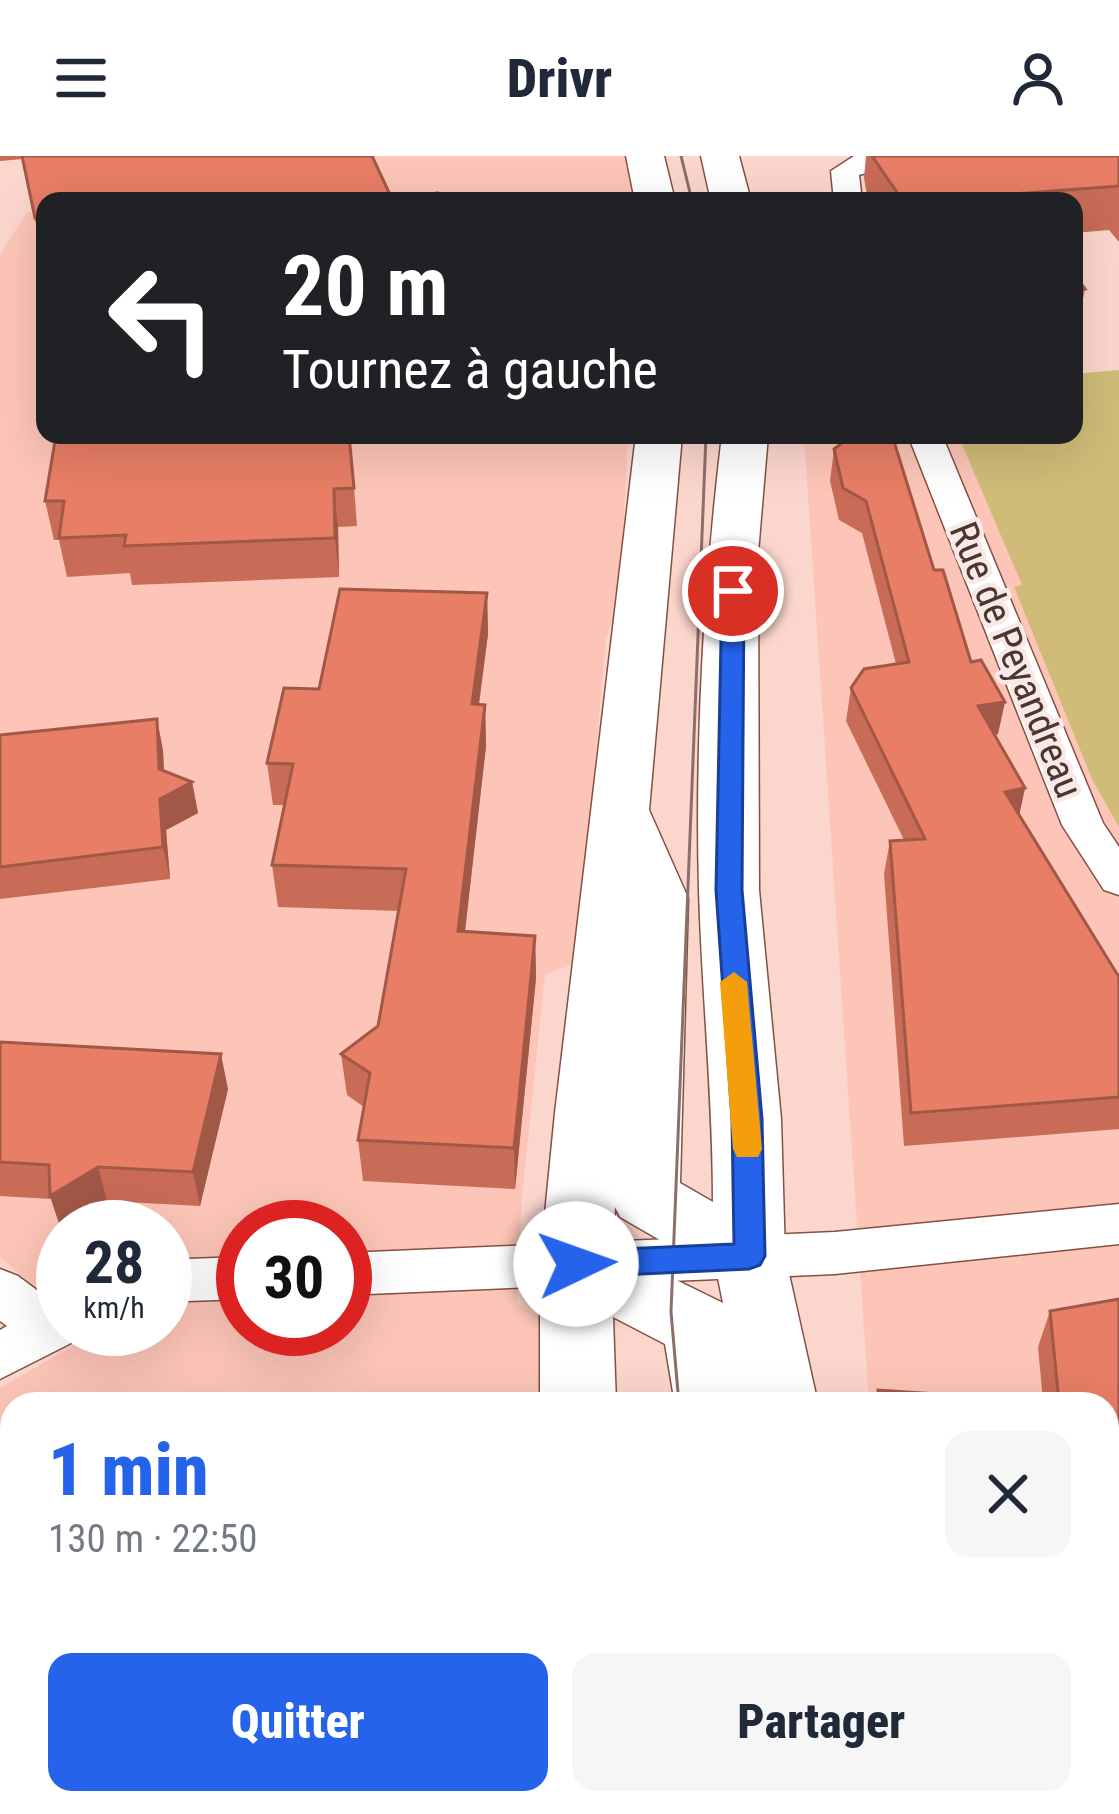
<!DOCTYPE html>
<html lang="fr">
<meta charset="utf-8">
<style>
body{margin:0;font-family:"Roboto Condensed",sans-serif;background:#f6f6f7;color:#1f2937;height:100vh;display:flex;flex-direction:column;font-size:45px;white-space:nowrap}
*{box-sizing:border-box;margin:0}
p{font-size:39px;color:#747a83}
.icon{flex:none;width:66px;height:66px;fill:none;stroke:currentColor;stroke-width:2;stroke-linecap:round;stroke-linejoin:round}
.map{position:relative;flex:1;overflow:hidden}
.side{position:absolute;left:0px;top:1236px;width:1119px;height:423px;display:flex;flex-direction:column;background:#fff;border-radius:36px 36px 0 0;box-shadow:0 12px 48px #0002}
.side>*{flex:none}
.guide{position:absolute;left:36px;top:36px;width:1047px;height:252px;border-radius:24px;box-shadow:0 12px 48px #0002;background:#202124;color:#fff;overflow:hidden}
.speed{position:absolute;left:36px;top:1044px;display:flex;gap:24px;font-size:60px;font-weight:700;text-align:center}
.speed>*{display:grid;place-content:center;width:156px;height:156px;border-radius:50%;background:#fff;box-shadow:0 12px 48px #0002;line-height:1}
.speed small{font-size:30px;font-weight:400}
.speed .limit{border:18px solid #d22;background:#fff;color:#111}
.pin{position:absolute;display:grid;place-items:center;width:102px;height:102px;color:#fff;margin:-51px;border:6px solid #fff;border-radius:50%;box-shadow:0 3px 12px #0007}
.me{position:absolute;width:132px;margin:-66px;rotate:87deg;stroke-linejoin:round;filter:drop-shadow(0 0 9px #0008)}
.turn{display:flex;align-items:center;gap:42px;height:252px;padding:0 48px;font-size:54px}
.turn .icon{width:156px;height:156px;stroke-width:2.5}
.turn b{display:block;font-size:84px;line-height:102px}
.round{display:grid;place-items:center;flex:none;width:126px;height:126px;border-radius:24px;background:#f6f6f7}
.summary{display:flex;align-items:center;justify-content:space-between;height:204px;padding:0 48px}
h1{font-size:72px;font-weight:800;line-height:90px;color:#2563eb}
.button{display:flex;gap:24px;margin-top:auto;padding:24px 48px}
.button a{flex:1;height:138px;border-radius:24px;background:#2563eb;color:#fff;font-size:48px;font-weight:800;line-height:138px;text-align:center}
.button a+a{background:#f6f6f7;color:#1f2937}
header{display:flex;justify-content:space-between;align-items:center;height:156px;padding:0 48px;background:#fff;font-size:54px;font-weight:800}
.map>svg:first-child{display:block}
</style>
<header><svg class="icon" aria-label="menu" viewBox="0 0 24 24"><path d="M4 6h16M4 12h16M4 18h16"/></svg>Drivr<svg class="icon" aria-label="person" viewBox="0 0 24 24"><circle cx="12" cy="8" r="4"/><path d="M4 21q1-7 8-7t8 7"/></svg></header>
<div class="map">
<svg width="1119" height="1658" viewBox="0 0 1119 1658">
<rect width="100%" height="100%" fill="#fbd6cd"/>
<!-- built -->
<g fill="#fcc5b7" fill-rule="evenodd">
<path d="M102 0H638L644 45H109Z"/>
<path d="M45 54V279H628L620 442 606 482 578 807 545 818 522 1041 517 1147 537 1159 546 1176 538 1248H12V1647H476L474 1658H0V1232L90 1180 83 1173H165V1071H63V1156L0 1101V99L27 56ZM243 1071H345V1173H243Z"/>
<path d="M1119 214V1658L883 1647H1107V1248H869L804 279H1074V218Z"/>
</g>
<!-- green -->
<path fill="#d0bc78" d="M1119 214V671L1092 623 1014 431 1022 429 958 279H1074V218Z"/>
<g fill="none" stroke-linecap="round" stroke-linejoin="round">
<defs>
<g id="minor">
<path d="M854 0H908L904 6 859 19 862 45H834L831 15Z"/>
<path d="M908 279H942L1103 667 1119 691V739L1104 734 1062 669Z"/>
<path d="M1119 1048V1088L835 1118 345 1139V1097L835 1076Z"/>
<path d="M243 1101V1143L188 1145 165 1154V1110L188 1103Z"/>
<path d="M0 1113 18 1120 54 1147 63 1144V1173H86L81 1182 0 1223V1174L7 1170 0 1165Z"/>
</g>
<g id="secondary">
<path d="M626 0H664L675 45H635Z"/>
<path d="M701 0H739L751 45H711Z"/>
<path d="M636 279H682L649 654 688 742 680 1027 713 1046C713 942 702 839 699 735 695 585 704 428 722 279H768L758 397 759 734 781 963 785 1100 818 1248H675L665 1188 613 1161 616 1248H540V1108L555 957ZM615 1051 620 1061 717 1117 723 1147 613 1093Z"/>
<rect x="503" y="1647" width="88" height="11"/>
<rect x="660" y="1647" width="167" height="11"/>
</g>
</defs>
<!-- minor casing -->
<use href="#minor" stroke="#845044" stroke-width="3"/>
<!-- secondary casing -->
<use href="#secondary" stroke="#845044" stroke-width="3"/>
<!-- minor -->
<use href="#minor" fill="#fff" fill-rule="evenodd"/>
<!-- secondary -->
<use href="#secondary" fill="#fff" fill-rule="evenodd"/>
<!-- tram -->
<g stroke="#8c6f69" stroke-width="3">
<path d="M681 0 692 45"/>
<path d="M679 1248 671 1156 706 279"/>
<path d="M667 1647V1658"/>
</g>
</g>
<!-- wall -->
<g fill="#c86c58">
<path d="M0 0H372L392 43 442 45H45L42 98 23 3 0 5Z"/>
<path d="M866 0H1119V86L1109 74 1074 77V45H868L864 22Z"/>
<path d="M1074 118 1085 133 1076 180H1074Z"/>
<path d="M350 279 357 370 338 371 339 421 132 429 130 417 67 421 59 384H54L45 345Z"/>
<path d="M836 279H892L934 414 998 578 995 579 1025 632 1019 658 1119 821V973L904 990 884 718 890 685 904 684 846 565 851 532 896 508 862 377 839 364 830 325 834 293 839 289Z"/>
<path d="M487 437 488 478 479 549H485L486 590 465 776 535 780 536 822 515 1033 363 1025 358 984 364 951 347 939 341 898 378 870 399 755 278 751 272 709 285 649H273L267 607Z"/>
<path d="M157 563 163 595 164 615 192 626 198 657 166 674 170 723 0 743V579Z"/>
<path d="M0 886 228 933 200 1050 107 1045 61 1073 51 1043 0 1040Z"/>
<path d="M1119 1143V1658H884L883 1647H1107V1248H875L878 1234 1043 1245 1038 1191 1050 1155Z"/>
</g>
<!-- shaded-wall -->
<g fill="#a25847">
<path d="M45 61V98H42L35 62Z"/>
<path d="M334 333 338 371 339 421 335 382Z"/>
<path d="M487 437 488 478 473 590 472 548Z"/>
<path d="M1005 546 998 578 972 583 978 550Z"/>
<path d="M485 549 486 590 460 817 458 775Z"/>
<path d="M157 563 163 595 165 640 192 626 198 657 166 674 170 723 163 691Z"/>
<path d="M1025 632 1018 665 1005 636Z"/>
<path d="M535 780 536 822 515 1033 514 992Z"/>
<path d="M221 898 228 933 200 1050 193 1016Z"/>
<path d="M98 1011 107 1045 61 1073 50 1040Z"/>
</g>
<!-- building -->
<g fill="#e87e66" stroke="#a25847" stroke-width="3">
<path d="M22 0H372L392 43 438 37 442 45H45V61L35 62Z"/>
<path d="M872 0H1119V30L1013 38 1018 45H903Z"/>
<path d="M1074 118 1085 133 1074 134Z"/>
<path d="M56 279H349L354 332 334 333 335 382 124 390 126 379 59 382 64 345H45Z"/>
<path d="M848 279H892L934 414H943L971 506 981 504 1005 546 978 550 1025 632 1005 636 1119 821V941L911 957 890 685 925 683 851 532 864 513 909 506 866 345 843 332 834 293 849 282Z"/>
<path d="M340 433 487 437 472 548 485 549 458 775 535 780 514 992 358 984 370 917 341 898 378 870 406 713 272 709 293 608 267 607 284 532 319 533Z"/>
<path d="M157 563 159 613 192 626 160 643 163 691 0 711V579Z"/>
<path d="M0 886 221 898 193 1016 98 1011 50 1040 49 1009 0 1006Z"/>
<path d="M1119 1143V1658H894V1647H1107V1248H879L878 1234 1059 1246 1050 1155Z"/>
</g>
<!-- route -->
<path fill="#2563eb" stroke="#184099" stroke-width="3" d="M733 429 744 435 742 734 762 963 765 1100 760 1109 749 1113 576 1121 565 1117 561 1108 565 1099 576 1095 734 1088 732 963 716 734 722 435Z"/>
<!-- slow -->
<path fill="#f59e0b" d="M734 816 747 826 762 993 758 1001H737L733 993 720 826Z"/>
<g text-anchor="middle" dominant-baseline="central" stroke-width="9" stroke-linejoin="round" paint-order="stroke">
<!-- street labels -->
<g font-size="39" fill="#4c342f" stroke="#f6e9e6">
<text transform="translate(1016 504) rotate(68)">Rue de Peyandreau</text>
</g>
</g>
</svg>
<div class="speed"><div>28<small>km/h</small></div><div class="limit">30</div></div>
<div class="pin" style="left:733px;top:435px;background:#d93025"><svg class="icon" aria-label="arrive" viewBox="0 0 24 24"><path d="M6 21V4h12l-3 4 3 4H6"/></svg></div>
<svg class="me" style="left:576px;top:1108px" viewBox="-20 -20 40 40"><circle r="19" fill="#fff"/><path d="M0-13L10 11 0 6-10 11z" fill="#2563eb"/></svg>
<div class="guide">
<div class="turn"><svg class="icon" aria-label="left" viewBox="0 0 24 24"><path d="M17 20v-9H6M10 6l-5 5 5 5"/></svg><div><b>20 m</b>Tournez à gauche</div></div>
</div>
<section class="side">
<div class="summary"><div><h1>1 min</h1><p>130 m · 22:50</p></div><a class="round"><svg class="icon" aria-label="close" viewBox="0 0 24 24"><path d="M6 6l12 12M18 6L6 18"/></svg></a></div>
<div class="button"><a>Quitter</a><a>Partager</a></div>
</section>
</div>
